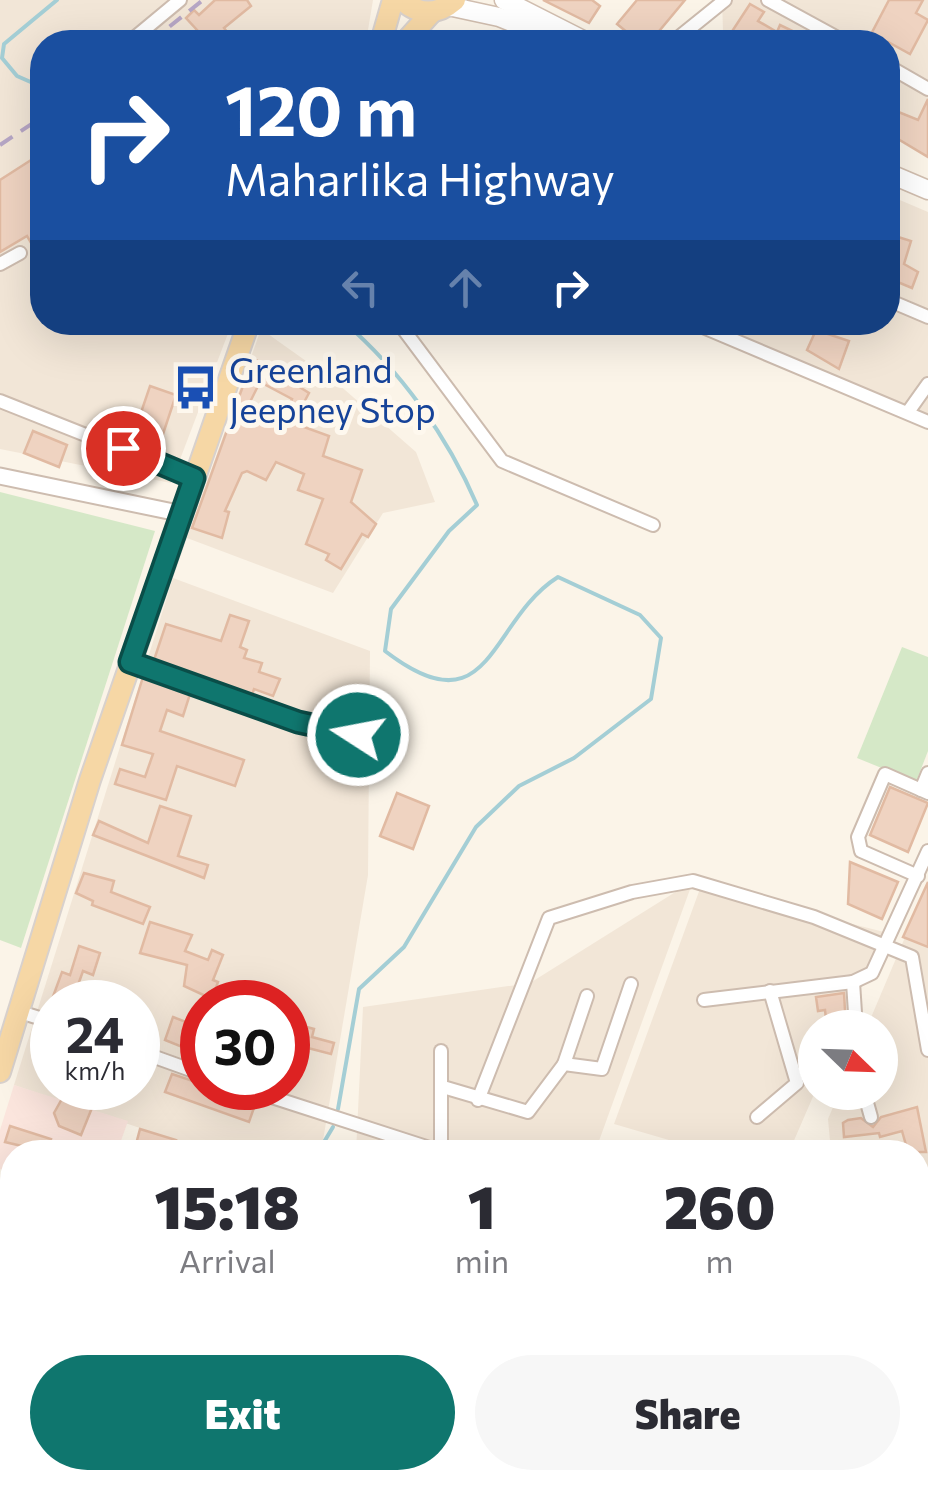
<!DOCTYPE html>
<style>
body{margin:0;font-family:Commissioner,sans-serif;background:#f7f7f7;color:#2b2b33;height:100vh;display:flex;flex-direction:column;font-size:38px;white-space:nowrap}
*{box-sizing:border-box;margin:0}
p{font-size:32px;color:#7c7c81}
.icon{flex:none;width:55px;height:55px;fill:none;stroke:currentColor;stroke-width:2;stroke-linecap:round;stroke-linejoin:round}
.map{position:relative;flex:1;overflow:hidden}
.details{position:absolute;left:0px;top:1140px;width:930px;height:350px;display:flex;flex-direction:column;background:#fff;border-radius:40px 40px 0 0;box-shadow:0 10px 40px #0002}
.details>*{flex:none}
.guide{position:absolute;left:30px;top:30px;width:870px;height:305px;border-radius:40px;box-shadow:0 10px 40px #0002;background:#1a4fa0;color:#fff;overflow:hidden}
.needle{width:65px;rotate:113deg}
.fabs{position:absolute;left:798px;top:1010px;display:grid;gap:20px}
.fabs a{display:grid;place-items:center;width:100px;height:100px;border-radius:50%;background:#fff;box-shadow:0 10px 40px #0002;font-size:50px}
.speed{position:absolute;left:30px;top:980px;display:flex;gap:20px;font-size:50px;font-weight:700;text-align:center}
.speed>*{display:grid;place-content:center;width:130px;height:130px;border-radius:50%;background:#fff;box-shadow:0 10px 40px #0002;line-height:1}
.speed small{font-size:25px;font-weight:400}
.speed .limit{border:15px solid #d22;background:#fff;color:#111}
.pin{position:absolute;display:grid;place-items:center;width:85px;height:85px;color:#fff;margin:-42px;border:5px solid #fff;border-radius:50%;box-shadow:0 2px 10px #0007}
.me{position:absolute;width:110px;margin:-55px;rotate:281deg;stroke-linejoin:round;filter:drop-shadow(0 0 8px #0008)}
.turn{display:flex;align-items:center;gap:35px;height:210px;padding:0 30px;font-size:45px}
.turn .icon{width:130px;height:130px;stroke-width:2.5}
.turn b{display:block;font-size:70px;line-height:85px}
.lanes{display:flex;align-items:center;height:95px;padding:0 30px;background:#0003;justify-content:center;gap:50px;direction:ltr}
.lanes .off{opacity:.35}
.eta{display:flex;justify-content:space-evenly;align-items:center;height:170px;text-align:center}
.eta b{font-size:60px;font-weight:800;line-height:70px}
.action{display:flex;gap:20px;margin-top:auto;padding:20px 30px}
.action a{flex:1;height:115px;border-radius:60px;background:#0f766e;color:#fff;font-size:40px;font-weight:800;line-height:115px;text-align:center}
.action a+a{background:#f7f7f7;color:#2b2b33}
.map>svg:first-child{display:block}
</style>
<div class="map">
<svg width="928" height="1490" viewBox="0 0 928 1490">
<rect width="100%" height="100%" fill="#fbf4e8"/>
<!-- residential -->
<g fill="#f2e6d7" fill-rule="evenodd">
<path d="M0 0H373L366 42H42V322L232 323 171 483 0 449Z"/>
<path d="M722 0H928V129L888 110V42H746L723 31Z"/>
<path d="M888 195 928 212V415L711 323 888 322Z"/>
<path d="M261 329 337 383 416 452 435 502 383 513 333 593 187 538Z"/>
<path d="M173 578 370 651 368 875 321 1152H210L14 1085ZM52 1002H138V1088H52ZM202 1002H288V1088H202Z"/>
<path d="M693 881 595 1152H356L363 1007 530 983Z"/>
<path d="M928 883V1351L918 1348V1152H831L828 1119 839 1093 880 1092V1028L867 1027Z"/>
<path d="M701 886 884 932 843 1027 815 1028V1092L789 1152H710L614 1124Z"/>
<path d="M45 1478H515L507 1490H35Z"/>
</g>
<!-- commercial -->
<path fill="#fbe5dd" d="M14 1085 128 1121 117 1152H12V1173L0 1169V1130Z"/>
<!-- green -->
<g fill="#d5e8c7">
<path d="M0 492 155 531 21 948 0 940Z"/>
<path d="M902 647 928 657V751L916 782 857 758Z"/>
</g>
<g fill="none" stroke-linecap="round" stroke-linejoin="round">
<!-- stream -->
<g stroke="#a4ced5" stroke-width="4">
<path d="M42 87 17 76 2 58 4 44 57 0"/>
<path d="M338 1109 359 989 404 947 476 827 519 786 574 758 651 699 661 638 640 615 558 577C488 621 492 733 385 651L391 609 449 531 477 505C448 437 400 370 344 322"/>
<path d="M318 1152 333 1127"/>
</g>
</g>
<!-- building -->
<g fill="#efd3c1" stroke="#e1baa2" stroke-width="2.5" fill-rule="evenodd">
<path d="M215 0H247L251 6 224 28 235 42H178L197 30 186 18 194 10 199 15Z"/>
<path d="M543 0H592L600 6 589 23Z"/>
<path d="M637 0H685L650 42H639L617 24Z"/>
<path d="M889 0H923L916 13 928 20 910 54 888 42 868 40Z"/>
<path d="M750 4 764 12 758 21 777 32 780 25 801 35 797 42 727 39Z"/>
<path d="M928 99V157L888 133V116L893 119 896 111 918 120Z"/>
<path d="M42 153V262L27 236 0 252V180Z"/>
<path d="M895 236 911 241 904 264 918 272 912 288 888 278Z"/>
<path d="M816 330 849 341 839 369 807 350Z"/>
<path d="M253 358 309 393 293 423 329 436 323 456 362 470 351 502 376 524 368 537 362 534 341 569 326 560 329 554 306 544 323 499 298 490 304 474 276 462 266 480 247 471 242 473 225 511 229 512 222 538 192 528ZM260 382 292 399 281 419 248 406Z"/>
<path d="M150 386 176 395 157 452 131 442Z"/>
<path d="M33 431 67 445 59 467 24 453Z"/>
<path d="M230 615 249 621 240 647 247 650 244 658 262 663 259 672 280 679 273 696 254 689 252 695 154 660 166 624 221 641Z"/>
<path d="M143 677 190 694 183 716 167 710 160 731 244 760 235 786 177 766 166 800 115 784 120 769 145 777 153 754 122 745Z"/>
<path d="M890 787 928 803 908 852 870 835Z"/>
<path d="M397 793 429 806 413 849 380 836Z"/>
<path d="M160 806 191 816 178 856 208 865 204 878 93 835 99 821 148 843Z"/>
<path d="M850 862 898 882 882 919 848 904Z"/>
<path d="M84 873 114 881 111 892 150 907 143 924 92 905 93 901 76 893Z"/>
<path d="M928 882V947L903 937Z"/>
<path d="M150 922 192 935 185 951 208 960 212 950 223 955 213 980 218 982 212 999 184 986 187 965 140 953Z"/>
<path d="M79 946 100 953 93 975 83 971 72 1002H51L62 972 70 975Z"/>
<path d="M844 993 846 1028H827L825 1010 818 1011 816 997Z"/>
<path d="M173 1017 202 1028V1055L165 1040Z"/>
<path d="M288 1022 314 1029 312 1037 334 1043 331 1054 308 1048 302 1068 288 1064Z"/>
<path d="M172 1074 256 1102 249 1122 165 1092Z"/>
<path d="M68 1088H100L81 1135 59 1126 54 1113Z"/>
<path d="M917 1107 926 1152H908L902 1131 880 1137 879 1133 844 1137 843 1123 848 1120 861 1118 873 1127 881 1117Z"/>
<path d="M10 1126 51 1139 47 1152 5 1142Z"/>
<path d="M140 1129 176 1140 172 1152 135 1148Z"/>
<path d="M0 1207 12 1211V1312L0 1308 9 1286 0 1283Z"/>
<path d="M0 1448 12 1454 9 1478H37L32 1490 7 1483 0 1490Z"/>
</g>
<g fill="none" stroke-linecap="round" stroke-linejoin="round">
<defs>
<g id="minor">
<path d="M768 0 845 42"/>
<path d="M133 39 180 0"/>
<path d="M673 42 725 0"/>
<path d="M888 66 928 89"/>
<path d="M0 264 20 253"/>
<path d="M888 300 928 317"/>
<path d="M398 322 502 461 653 525"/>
<path d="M691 322 928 422"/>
<path d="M0 401 194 478"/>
<path d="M908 412 928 384"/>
<path d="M131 662 298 722 358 735"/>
<path d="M921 790 928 773"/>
<path d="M918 876 861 851 858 837 885 774 928 793"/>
<path d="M853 982 856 1028"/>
<path d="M704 1000 853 982 872 973 928 851"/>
<path d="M20 1012 52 1022"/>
<path d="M138 1051 202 1074"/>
<path d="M564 1064 587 996"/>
<path d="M443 1087 528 1112 564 1064 602 1069 631 984"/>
<path d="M244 1088 442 1152"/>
<path d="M864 1092 871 1117"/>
<path d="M478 1100 549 918 632 892 693 881 814 917 912 957 928 1050"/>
<path d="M757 1117 797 1083 770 991"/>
<path d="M441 1152V1051"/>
<path d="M0 1318 12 1323"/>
<path d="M338 1478 396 1489"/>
<path d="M212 1490 303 1478"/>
</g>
<path id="tertiary" d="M0 476 183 514"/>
<g id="secondary">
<path d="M504 0 587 42"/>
<path d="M448 6 499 17 562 42"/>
<path d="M888 173 928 190"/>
</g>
<g id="primary">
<path d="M402 0C419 16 438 15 455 0"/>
<path d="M381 42 393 0"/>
<path d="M405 42 432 12"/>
<path d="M0 1072 90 780 249 322"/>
</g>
</defs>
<!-- minor casing -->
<use href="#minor" stroke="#cdbcaf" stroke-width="16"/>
<!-- tertiary casing -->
<use href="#tertiary" stroke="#cdbcaf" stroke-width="19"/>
<!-- secondary casing -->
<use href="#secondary" stroke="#d1beaf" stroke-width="21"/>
<!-- primary casing -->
<use href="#primary" stroke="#d8d1cd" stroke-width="24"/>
<!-- minor -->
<use href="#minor" stroke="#fff" stroke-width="12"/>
<!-- tertiary -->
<use href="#tertiary" stroke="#fff" stroke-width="15"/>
<!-- secondary -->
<use href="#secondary" stroke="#fff" stroke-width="18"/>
<!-- primary -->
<use href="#primary" stroke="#f6d7a5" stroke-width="20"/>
<!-- rail -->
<g stroke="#b6a6c5" stroke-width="4" stroke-dasharray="15 10" stroke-linecap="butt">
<path d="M150 42 203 0"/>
<path d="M0 145 42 117"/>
</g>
</g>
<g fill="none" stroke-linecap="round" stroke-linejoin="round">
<defs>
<path id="route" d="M123 448 194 478 130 662 298 722 358 735"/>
</defs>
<!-- route casing -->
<use href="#route" stroke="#0a4d48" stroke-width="25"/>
<!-- route -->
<use href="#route" stroke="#0f766e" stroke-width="18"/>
</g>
<!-- icons -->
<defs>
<symbol id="bus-bare" viewBox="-9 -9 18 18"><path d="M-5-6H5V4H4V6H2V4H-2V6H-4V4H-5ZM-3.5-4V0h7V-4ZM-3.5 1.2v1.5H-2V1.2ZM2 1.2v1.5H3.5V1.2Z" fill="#1a4fb4" stroke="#fef8ee" stroke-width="2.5" paint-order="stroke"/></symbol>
</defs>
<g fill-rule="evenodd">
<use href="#bus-bare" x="164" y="356" width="63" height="63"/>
</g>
<g text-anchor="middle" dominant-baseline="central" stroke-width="10" stroke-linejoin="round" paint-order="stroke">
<!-- transit labels -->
<g font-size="35" fill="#164399" stroke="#fef8ee" text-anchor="start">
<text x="229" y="368">Greenland<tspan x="229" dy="40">Jeepney Stop</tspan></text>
</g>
</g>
</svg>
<div class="fabs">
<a><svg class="needle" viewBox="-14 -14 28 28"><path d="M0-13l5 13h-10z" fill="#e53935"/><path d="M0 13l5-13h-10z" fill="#7c7c81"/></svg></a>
</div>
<div class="speed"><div>24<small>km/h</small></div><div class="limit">30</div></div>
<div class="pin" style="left:123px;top:448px;background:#d93025"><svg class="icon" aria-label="arrive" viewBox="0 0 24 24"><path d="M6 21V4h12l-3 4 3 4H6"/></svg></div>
<svg class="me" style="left:358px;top:735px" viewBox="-20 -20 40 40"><circle r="17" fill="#0f766e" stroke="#fff" stroke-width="3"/><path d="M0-11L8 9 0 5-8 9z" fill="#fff"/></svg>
<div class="guide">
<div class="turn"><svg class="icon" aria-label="right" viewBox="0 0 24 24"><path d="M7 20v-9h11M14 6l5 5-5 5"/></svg><div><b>120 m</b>Maharlika Highway</div></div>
<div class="lanes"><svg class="icon off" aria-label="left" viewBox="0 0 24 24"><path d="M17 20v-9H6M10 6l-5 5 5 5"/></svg><svg class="icon off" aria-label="ahead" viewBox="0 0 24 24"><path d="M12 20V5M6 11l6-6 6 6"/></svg><svg class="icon" aria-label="right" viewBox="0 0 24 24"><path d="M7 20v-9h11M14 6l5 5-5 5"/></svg></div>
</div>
<section class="details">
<div class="eta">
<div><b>15:18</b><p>Arrival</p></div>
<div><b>1</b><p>min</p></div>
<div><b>260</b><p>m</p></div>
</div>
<div class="action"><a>Exit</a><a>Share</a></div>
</section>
</div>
